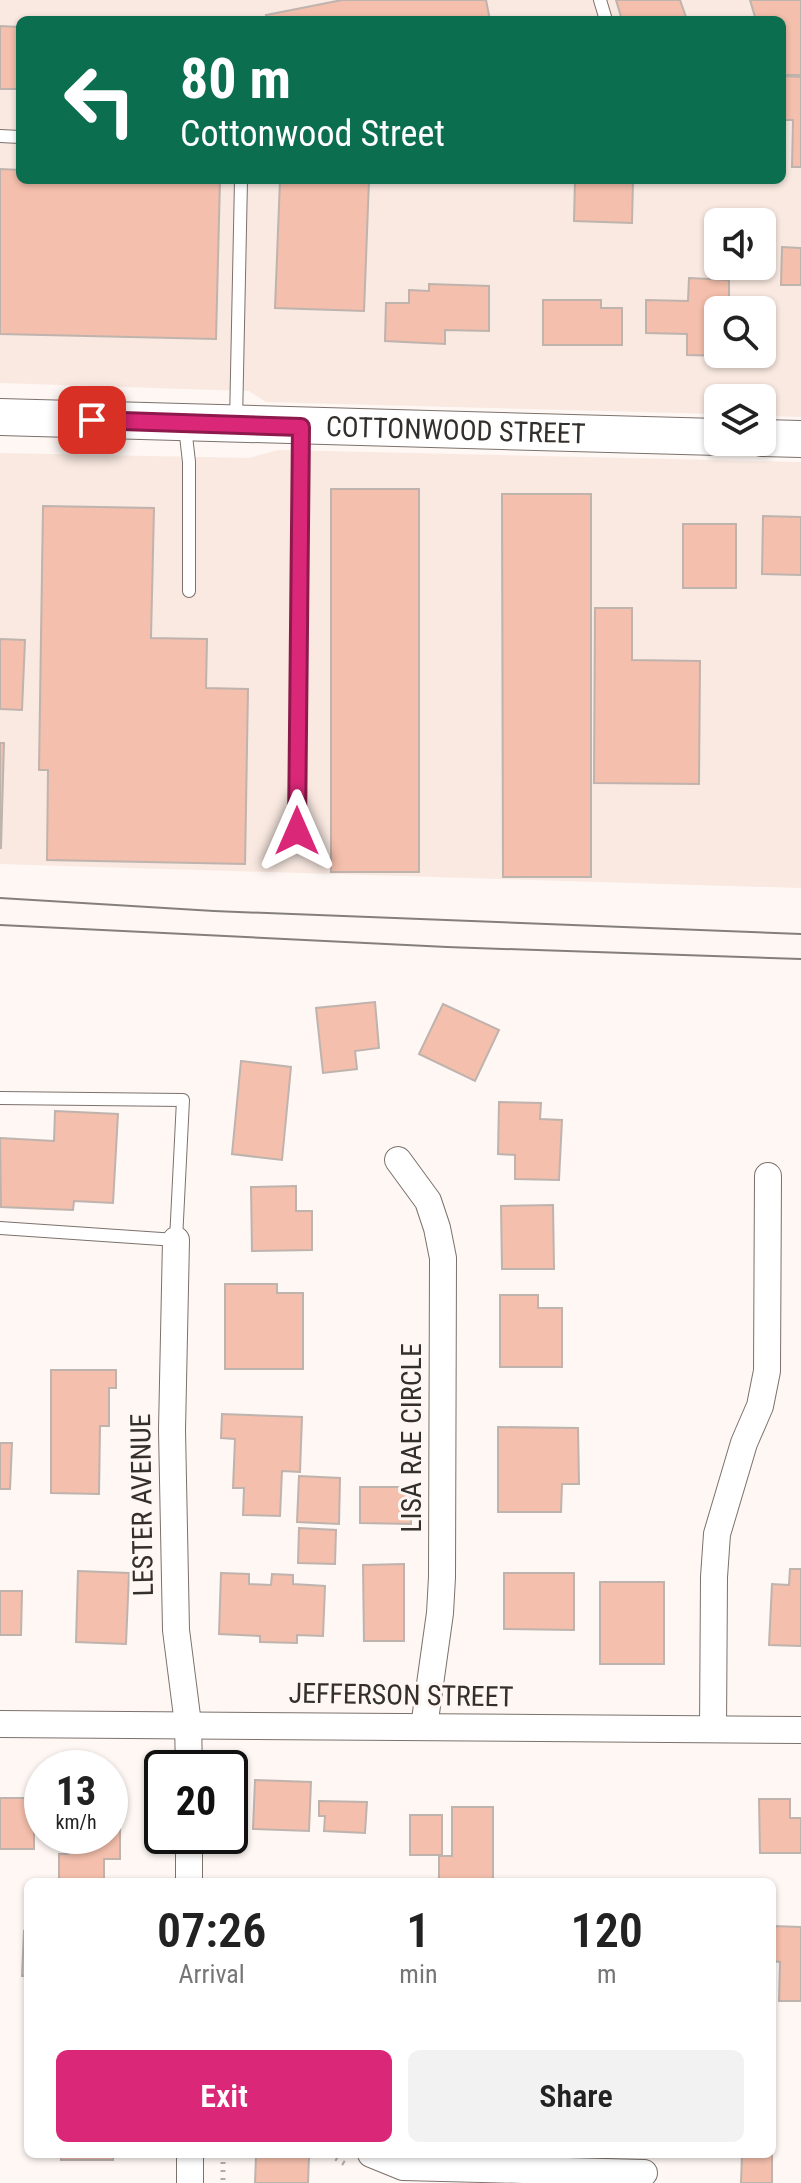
<!DOCTYPE html>
<style>
body{margin:0;font-family:"Roboto Condensed",sans-serif;background:#f2f2f2;color:#222;height:100vh;display:flex;flex-direction:column;font-size:30px;white-space:nowrap}
*{box-sizing:border-box;margin:0}
p{font-size:26px;color:#767676}
.icon{flex:none;width:44px;height:44px;fill:none;stroke:currentColor;stroke-width:2;stroke-linecap:round;stroke-linejoin:round}
.map{position:relative;flex:1;overflow:hidden}
.side{position:absolute;left:24px;top:1878px;width:752px;height:280px;display:flex;flex-direction:column;background:#fff;border-radius:12px;box-shadow:0 2px 6px #0004}
.side>*{flex:none}
.top-card{position:absolute;left:16px;top:16px;width:770px;height:168px;border-radius:12px;box-shadow:0 2px 6px #0004;background:#0b6e4f;color:#fff;overflow:hidden}
.fabs{position:absolute;left:704px;top:208px;display:grid;gap:16px}
.fabs a{display:grid;place-items:center;width:72px;height:72px;border-radius:12px;background:#fff;box-shadow:0 2px 6px #0004;font-size:40px}
.speed{position:absolute;left:24px;top:1750px;display:flex;gap:16px;font-size:40px;font-weight:700;text-align:center}
.speed>*{display:grid;place-content:center;width:104px;height:104px;border-radius:50%;background:#fff;box-shadow:0 2px 6px #0004;line-height:1}
.speed small{font-size:20px;font-weight:400}
.speed .limit{border:4px solid #111;border-radius:12px;background:#fff;color:#111}
.pin{position:absolute;display:grid;place-items:center;width:68px;height:68px;color:#fff;margin:-34px;border-radius:16px;box-shadow:0 4px 12px #0006}
.me{position:absolute;width:88px;margin:-44px;rotate:0deg;stroke-linejoin:round;filter:drop-shadow(0 0 6px #0008)}
.turn{display:flex;align-items:center;gap:28px;height:168px;padding:0 32px;font-size:36px}
.turn .icon{width:104px;height:104px;stroke-width:2.5}
.turn b{display:block;font-size:56px;line-height:68px}
.eta{display:flex;justify-content:space-evenly;align-items:center;height:136px;text-align:center}
.eta b{font-size:48px;font-weight:600;line-height:56px}
.primary-button{display:flex;gap:16px;margin-top:auto;padding:16px 32px}
.primary-button a{flex:1;height:92px;border-radius:12px;background:#db2777;color:#fff;font-size:32px;font-weight:600;line-height:92px;text-align:center}
.primary-button a+a{background:#f2f2f2;color:#222}
.map>svg:first-child{display:block}
</style>
<div class="map">
<svg width="801" height="2183" viewBox="0 0 801 2183">
<rect width="100%" height="100%" fill="#fef7f3"/>
<!-- built -->
<g fill="#f9e9e1" fill-rule="evenodd">
<path d="M0 0H801V417L762 416V398H718V414L266 402 249 391 0 383ZM20 20H782V180H20ZM718 222H762V266H718ZM718 310H762V354H718Z"/>
<path d="M278 450 801 462V888L0 864V453L249 458Z"/>
</g>
<!-- building -->
<g fill="#f4bfac" stroke="#bfb3ae" stroke-width="2">
<path d="M342 0H486L490 20H267L266 15Z"/>
<path d="M616 0H680L687 20H622Z"/>
<path d="M750 0H801V75H782V20H747L755 17Z"/>
<path d="M0 26 20 27V89H0Z"/>
<path d="M782 76 801 77V167H792L793 120H782Z"/>
<path d="M0 169 20 170V180H220L216 339 0 334Z"/>
<path d="M280 180H369L364 311 275 308Z"/>
<path d="M575 180H633L632 223 574 221Z"/>
<path d="M782 247 801 248V285H781Z"/>
<path d="M689 278 729 280V310H718V354L727 356 687 355V334L646 333V300L688 301Z"/>
<path d="M429 284 489 286V331L445 330V344L385 341 386 303H409V290L429 291Z"/>
<path d="M543 300H601V308H622V345H543Z"/>
<rect x="331" y="489" width="88" height="383"/>
<path d="M502 494H591V877H503Z"/>
<path d="M43 506 154 508 151 638 207 639 206 688 248 689 245 864 47 860 48 770H39Z"/>
<path d="M763 516 801 517V575L762 574Z"/>
<rect x="683" y="524" width="53" height="64"/>
<path d="M595 608H632V660L700 661 699 784 594 783Z"/>
<path d="M0 639 25 640 22 710 0 709Z"/>
<path d="M0 743H4L1 848H0Z"/>
<path d="M375 1002 379 1048 355 1051 357 1069 323 1073 316 1008Z"/>
<path d="M443 1004 499 1030 475 1081 419 1054Z"/>
<path d="M241 1061 291 1067 282 1160 232 1154Z"/>
<path d="M499 1102 541 1103 540 1119 562 1120 559 1180 515 1179V1155L498 1154Z"/>
<path d="M55 1111 118 1114 113 1203 74 1201 73 1210 1 1207 0 1138 54 1141Z"/>
<path d="M296 1186V1211H312V1250L252 1251 251 1187Z"/>
<path d="M553 1205 554 1269H502L501 1206Z"/>
<path d="M225 1284H277V1293H303V1369H225Z"/>
<path d="M500 1295H538V1308H562V1367H500Z"/>
<path d="M51 1370H116V1388H109V1426H100L99 1494 51 1493Z"/>
<path d="M222 1414 302 1417 300 1472 282 1471 280 1516 243 1515 244 1488H233L235 1439 221 1438Z"/>
<path d="M498 1427 578 1428 579 1484H562L561 1512H498Z"/>
<path d="M0 1443H12L10 1489H0Z"/>
<path d="M299 1476 340 1478 339 1524 297 1522Z"/>
<path d="M360 1487H411V1524L360 1523Z"/>
<path d="M299 1528 336 1530 335 1564 298 1563Z"/>
<path d="M404 1564V1641H364L363 1565Z"/>
<path d="M790 1569H801V1646L769 1645 772 1584 789 1585Z"/>
<path d="M78 1571 129 1573 126 1644 76 1642Z"/>
<path d="M221 1573 249 1574V1584L271 1585 272 1574 293 1575V1584L325 1586 323 1636 297 1635V1643L260 1642V1636L219 1634Z"/>
<path d="M504 1573H574V1630L504 1629Z"/>
<rect x="600" y="1582" width="64" height="82"/>
<path d="M0 1591H22L21 1635H0Z"/>
<path d="M255 1780 311 1782 309 1831 253 1829Z"/>
<rect x="0" y="1798" width="34" height="51"/>
<path d="M110 1798H120V1859H104V1882H59V1854H68V1836H110Z"/>
<path d="M759 1799H790V1818H801V1853H760Z"/>
<path d="M319 1801 367 1802 365 1833 324 1831 325 1816H319Z"/>
<path d="M452 1807H493V1882H439V1856H452Z"/>
<rect x="410" y="1815" width="32" height="40"/>
<path d="M772 1926 801 1927V2001H779L780 1962 772 1961Z"/>
<path d="M24 1931 28 1932V1976H22Z"/>
<rect x="61" y="2154" width="52" height="6"/>
<path d="M742 2154H772V2183H741Z"/>
<path d="M256 2156 309 2157 308 2183H255Z"/>
</g>
<g fill="none" stroke-linecap="round" stroke-linejoin="round">
<defs>
<g id="lane">
<path d="M600 0 606 20"/>
<path d="M0 136 20 137"/>
<path d="M236 422 241 180"/>
<path d="M185 427 189 462V591"/>
<path d="M297 831 301 430"/>
<path d="M0 1098 183 1100 176 1240 0 1228"/>
</g>
<g id="street">
<path d="M398 1160 428 1201 437 1228 443 1258 442 1577 440 1613 424 1727"/>
<path d="M176 1240 172 1430 176 1630 188 1724 189 1768"/>
<path d="M0 1724 801 1730"/>
<path d="M713 1729 714 1577 717 1534 744 1443 760 1406 767 1371 768 1176"/>
<path d="M189 1836V1882"/>
<path d="M190 2154V2183"/>
<path d="M371 2154 403 2167 644 2173"/>
</g>
<g id="secondary">
<path id="s1" d="M0 417 718 437"/>
<path d="M762 438 801 439"/>
</g>
</defs>
<!-- lane casing -->
<use href="#lane" stroke="#7c716c" stroke-width="14"/>
<!-- street casing -->
<use href="#street" stroke="#7c716c" stroke-width="28"/>
<!-- secondary casing -->
<use href="#secondary" stroke="#7c716c" stroke-width="38"/>
<!-- path -->
<g stroke="#b2aca8" stroke-width="5" stroke-dasharray="2 6" stroke-linecap="butt">
<path d="M223 2154V2183"/>
<path d="M329 2154 345 2164"/>
</g>
<!-- lane -->
<use href="#lane" stroke="#fff" stroke-width="12"/>
<!-- street -->
<use href="#street" stroke="#fff" stroke-width="26"/>
<!-- secondary -->
<use href="#secondary" stroke="#fff" stroke-width="36"/>
<!-- tram -->
<g stroke="#847f7b" stroke-width="2">
<path d="M0 898 214 911 801 934"/>
<path d="M0 925 447 947 801 959"/>
</g>
</g>
<g fill="none" stroke-linecap="round" stroke-linejoin="round">
<defs>
<path id="route" d="M92 420 301 427 297 831"/>
</defs>
<!-- route casing -->
<use href="#route" stroke="#8e194d" stroke-width="20"/>
<!-- route -->
<use href="#route" stroke="#db2777" stroke-width="14"/>
</g>
<g text-anchor="middle" dominant-baseline="central" stroke-width="6" stroke-linejoin="round" paint-order="stroke">
<!-- street labels -->
<g font-size="28" fill="#332f2c" stroke="#fef7f3">
<text stroke="none"><textPath href="#s1" startOffset="456">COTTONWOOD STREET</textPath></text>
<text transform="translate(411 1438) rotate(-90)">LISA RAE CIRCLE</text>
<text transform="translate(142 1505) rotate(-91)">LESTER AVENUE</text>
<text transform="translate(401 1695) rotate(1)">JEFFERSON STREET</text>
</g>
</g>
</svg>
<div class="fabs">
<a><svg class="icon" aria-label="sound" viewBox="0 0 24 24"><path d="M4 9h4l5-4v14l-5-4H4zM17 9q2 3 0 6"/></svg></a>
<a><svg class="icon" aria-label="search" viewBox="0 0 24 24"><circle cx="10" cy="10" r="6"/><path d="M15 15l6 6"/></svg></a>
<a><svg class="icon" aria-label="layers" viewBox="0 0 24 24"><path d="M12 4l9 5-9 5-9-5zM3 14l9 5 9-5"/></svg></a>
</div>
<div class="speed"><div>13<small>km/h</small></div><div class="limit">20</div></div>
<div class="pin" style="left:92px;top:420px;background:#d93025"><svg class="icon" aria-label="arrive" viewBox="0 0 24 24"><path d="M6 21V4h12l-3 4 3 4H6"/></svg></div>
<svg class="me" style="left:297px;top:831px" viewBox="-20 -20 40 40"><path d="M0-17L14 15 0 8-14 15z" fill="#db2777" stroke="#fff" stroke-width="4"/></svg>
<div class="top-card">
<div class="turn"><svg class="icon" aria-label="left" viewBox="0 0 24 24"><path d="M17 20v-9H6M10 6l-5 5 5 5"/></svg><div><b>80 m</b>Cottonwood Street</div></div>
</div>
<section class="side">
<div class="eta">
<div><b>07:26</b><p>Arrival</p></div>
<div><b>1</b><p>min</p></div>
<div><b>120</b><p>m</p></div>
</div>
<div class="primary-button"><a>Exit</a><a>Share</a></div>
</section>
</div>
